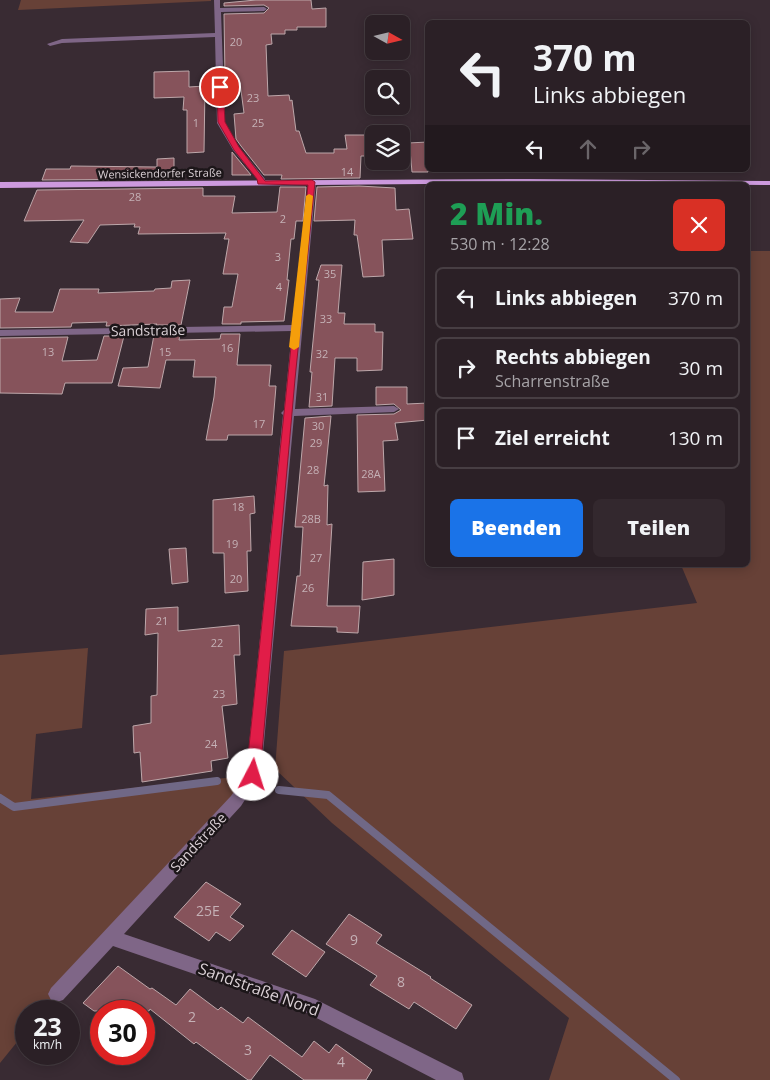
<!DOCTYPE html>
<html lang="de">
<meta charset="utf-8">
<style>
body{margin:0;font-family:"Open Sans",sans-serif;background:#33282e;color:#f1f3f6;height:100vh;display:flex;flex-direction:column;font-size:19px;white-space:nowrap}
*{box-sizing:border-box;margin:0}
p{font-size:16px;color:#a6a3a7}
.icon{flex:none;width:28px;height:28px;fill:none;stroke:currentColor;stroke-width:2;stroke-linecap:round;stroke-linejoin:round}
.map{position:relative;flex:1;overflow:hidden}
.sheet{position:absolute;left:425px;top:182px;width:325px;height:385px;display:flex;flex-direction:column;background:#2b2026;border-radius:8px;box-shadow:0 2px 12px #0003,0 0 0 1px #473e43}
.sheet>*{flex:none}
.top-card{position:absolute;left:425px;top:20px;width:325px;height:152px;border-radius:8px;box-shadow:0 2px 12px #0003,0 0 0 1px #473e43;background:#2b2026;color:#f1f3f6;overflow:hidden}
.needle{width:32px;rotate:98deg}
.fabs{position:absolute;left:365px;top:15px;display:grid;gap:10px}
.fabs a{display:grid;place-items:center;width:45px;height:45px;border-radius:8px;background:#2b2026;box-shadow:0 2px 12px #0003,0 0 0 1px #473e43;font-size:25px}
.speed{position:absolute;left:15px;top:1000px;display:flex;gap:10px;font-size:25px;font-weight:700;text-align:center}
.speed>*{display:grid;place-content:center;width:65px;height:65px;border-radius:50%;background:#2b2026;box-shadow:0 2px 12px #0003,0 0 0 1px #473e43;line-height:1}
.speed small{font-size:12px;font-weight:400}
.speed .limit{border:8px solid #d22;background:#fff;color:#111}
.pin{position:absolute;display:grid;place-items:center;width:42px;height:42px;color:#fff;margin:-21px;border:2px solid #fff;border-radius:50%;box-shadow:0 1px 5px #0007}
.me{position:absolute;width:55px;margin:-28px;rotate:5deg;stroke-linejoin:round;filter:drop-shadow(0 0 4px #0008)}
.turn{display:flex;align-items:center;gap:18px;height:105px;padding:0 25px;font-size:22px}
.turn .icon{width:65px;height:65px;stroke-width:2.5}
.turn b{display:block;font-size:35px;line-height:42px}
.lanes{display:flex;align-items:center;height:48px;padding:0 25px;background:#0003;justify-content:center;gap:25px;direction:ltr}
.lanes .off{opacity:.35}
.round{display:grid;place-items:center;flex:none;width:52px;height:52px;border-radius:8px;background:#33282e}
.head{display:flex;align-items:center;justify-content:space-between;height:85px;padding:0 25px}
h1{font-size:30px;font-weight:800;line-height:38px;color:#1e9e55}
.action{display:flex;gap:10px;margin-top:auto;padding:10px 25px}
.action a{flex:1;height:58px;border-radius:8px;background:#1a73e8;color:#fff;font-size:20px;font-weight:800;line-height:58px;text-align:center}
.action a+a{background:#33282e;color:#f1f3f6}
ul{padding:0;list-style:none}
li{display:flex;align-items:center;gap:15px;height:62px;margin:0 10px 8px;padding:0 15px;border:2px solid #473e43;border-radius:8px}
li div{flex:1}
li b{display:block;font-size:19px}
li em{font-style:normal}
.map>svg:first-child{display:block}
</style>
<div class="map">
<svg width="770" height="1080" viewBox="0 0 770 1080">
<rect width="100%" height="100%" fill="#392b33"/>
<!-- green -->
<g fill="#674137">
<path d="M21 0H211V1L18 10Z"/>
<path d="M748 251H770V1080H549L569 1018 332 823 275 769 284 651 697 603 681 565H748Z"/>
<path d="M88 648 82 728 36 734 31 799 253 775 43 1011H26V1031L0 1063V655Z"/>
</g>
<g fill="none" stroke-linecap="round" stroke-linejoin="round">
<!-- stream -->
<g stroke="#706886" stroke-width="8">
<path d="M279 790 328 795 676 1080"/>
<path d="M0 798 14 807 217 781"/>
</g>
</g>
<!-- building -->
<g fill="#86535b" stroke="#bda7aa">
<path d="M256 0H311L312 9 326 8V27H297V30H285V34H271L272 44 266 45 268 96 289 95 290 101 292 100 296 131H299L306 153H334V149H347L345 135H365L368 156H361L360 178 281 179 282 175H264L241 146 236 139 234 114 244 113 240 83H235V77H225L224 14 264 13 269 8 264 5 224 6V3Z"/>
<path d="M189 71V87L205 86 204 152 187 153V110H183L184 97 154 98V72Z"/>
<path d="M428 142V172H412L410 150 408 143Z"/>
<path d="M232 152 251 175H232Z"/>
<path d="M174 158V179L42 180 46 169H70L71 166 157 167V159Z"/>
<path d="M359 186 395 188 396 210 409 209 413 239 382 240 384 276 363 277 357 235H354L355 220 314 221 317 187Z"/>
<path d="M280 187H306L303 221H296L294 239H291L287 280H289L284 321 241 322V324H222L224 307H232L238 274H223L229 239H224L226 233 138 234 140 227H134L135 224 100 225 88 243 70 242 84 220 24 221 37 190 203 188V196H235L232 213 277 212Z"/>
<path d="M321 265H342L338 313H345L344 324H375V332H383L382 370 357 371V358H335L332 406 309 407 312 372H310L319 280H316Z"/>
<path d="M190 280 181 325H156L157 324 106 326 107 322 72 323 71 327 0 328V299L20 298 15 312H53L60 289H99L98 293 154 291 155 289 171 288 172 281Z"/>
<path d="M221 334H240L237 365H271L269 386H276L272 435H228L227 440H206L214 397 216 377H193L195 360H166L160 388 118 386 123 368 148 367 154 335H180L179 340 220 339Z"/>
<path d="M104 336H124L112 383H65L62 394 0 393V338L68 337 62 361 97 360Z"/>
<path d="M376 387H407V404L428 403V420L395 423 398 440 383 441 385 491 358 492 357 415 394 414 401 410 394 404 376 405Z"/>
<path d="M331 416 324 486 328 485 327 525 332 524 327 606H360L358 633 337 632V627L291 626 297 576H300L303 527H295L305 418Z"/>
<path d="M254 496 255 513 250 514 251 551H247L248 591 225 593 224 553H213V500Z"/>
<path d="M186 548 188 582 172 584 169 549Z"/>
<path d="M394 559V595L362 600 363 562Z"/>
<path d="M178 607V631L239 625 240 655H234L237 704 222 706 228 758 211 761 212 771 142 782 140 752 134 753 133 726 151 723V696L157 695 158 633 145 635 146 609Z"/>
<path d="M206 882 241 904 230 917 244 926 230 941 216 932 209 941 174 917Z"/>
<path d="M349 914 382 935 376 943 431 977 430 978 472 1005 456 1029 414 1002 409 1009 370 985 377 976 326 944Z"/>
<path d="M292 930 325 952 306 977 272 954Z"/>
<path d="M118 966 150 989 152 988 176 1005 190 989 218 1010 221 1007 243 1023 248 1017 302 1057 314 1041 329 1053 336 1044 372 1070 366 1080H304L270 1055 251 1080H248L196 1042 194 1044 150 1009 149 1011H94L83 1003Z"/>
</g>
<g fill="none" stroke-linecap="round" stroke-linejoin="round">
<!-- minor -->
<g fill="#7f6687" fill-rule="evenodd">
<path d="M214 0H220V8L264 7 267 9 264 11 221 12 225 123 239 147 265 179 263 185H257V179L233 150 217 123 215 37 62 43 50 46 47 44 62 39 215 33Z"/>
<path d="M309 180 316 182 295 409 394 406 399 409 394 412 294 416 261 775 241 806 124 934 315 999 462 1073 464 1080H436L305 1012 113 946 63 1000 57 1002 51 1000 48 994 51 988 231 796 246 774 283 415 281 413 284 410 292 331 0 336V330L293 325Z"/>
</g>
<!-- major -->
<path fill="#cd9ade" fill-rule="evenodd" d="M530 179 770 181V185L530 183 0 188V182Z"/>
</g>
<!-- route -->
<path fill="#e11d48" stroke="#92132f" d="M220 85 223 87 225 122 239 147 265 181 312 180 315 182 295 379 260 775 258 779 253 781 248 779 246 775 308 185 258 184 257 179 234 150 218 122 217 87Z"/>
<!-- slow -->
<path fill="#f59e0b" d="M309 194 313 196 299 347 294 350 289 347 306 196Z"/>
<g text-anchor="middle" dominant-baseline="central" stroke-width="5" stroke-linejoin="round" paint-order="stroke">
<!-- number labels -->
<g font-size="11" fill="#c5b1b6">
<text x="236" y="41">20</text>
<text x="253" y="97">23</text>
<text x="196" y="122">1</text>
<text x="258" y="122">25</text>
<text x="347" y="171">14</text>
<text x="135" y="196">28</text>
<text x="283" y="218">2</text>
<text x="278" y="256">3</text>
<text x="330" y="273">35</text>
<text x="279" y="286">4</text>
<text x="326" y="318">33</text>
<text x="227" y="347">16</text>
<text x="48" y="351">13</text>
<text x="165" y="351">15</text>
<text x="322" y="353">32</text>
<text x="322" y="396">31</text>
<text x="259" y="423">17</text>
<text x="318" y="425">30</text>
<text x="316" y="442">29</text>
<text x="313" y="469">28</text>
<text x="371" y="473">28A</text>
<text x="238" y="506">18</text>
<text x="311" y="518">28B</text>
<text x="232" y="543">19</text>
<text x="316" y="557">27</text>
<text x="236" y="578">20</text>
<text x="308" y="587">26</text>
<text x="162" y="620">21</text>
<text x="217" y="642">22</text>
<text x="219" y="693">23</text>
<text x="211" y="743">24</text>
</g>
<!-- far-street labels -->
<g font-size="11" fill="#dad0d5" stroke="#1c1619">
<text transform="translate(160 173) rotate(-1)">Wensickendorfer Straße</text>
</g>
<!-- street labels -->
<g font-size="14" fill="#dad0d5" stroke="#1c1619">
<text transform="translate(148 330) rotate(-1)">Sandstraße</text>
<text transform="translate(198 842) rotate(-47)">Sandstraße</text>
</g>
<!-- near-number labels -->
<g font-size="14" fill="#c5b1b6">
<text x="208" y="910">25E</text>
<text x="354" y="939">9</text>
<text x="401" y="981">8</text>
<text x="192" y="1016">2</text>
<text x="248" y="1049">3</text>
<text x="341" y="1061">4</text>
</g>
<!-- near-street labels -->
<g font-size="16" fill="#dad0d5" stroke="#1c1619">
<text transform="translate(259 989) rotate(20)">Sandstraße Nord</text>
</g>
</g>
</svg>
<div class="fabs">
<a><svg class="needle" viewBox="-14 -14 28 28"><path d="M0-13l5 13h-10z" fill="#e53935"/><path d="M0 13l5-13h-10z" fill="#a6a3a7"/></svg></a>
<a><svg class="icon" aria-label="search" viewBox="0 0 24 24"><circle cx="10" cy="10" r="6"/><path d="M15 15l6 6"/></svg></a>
<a><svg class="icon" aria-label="layers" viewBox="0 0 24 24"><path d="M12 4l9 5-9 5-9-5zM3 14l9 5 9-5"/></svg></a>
</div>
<div class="speed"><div>23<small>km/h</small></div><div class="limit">30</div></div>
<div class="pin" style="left:220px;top:87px;background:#d93025"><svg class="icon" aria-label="arrive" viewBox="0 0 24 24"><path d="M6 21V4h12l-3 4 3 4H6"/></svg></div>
<svg class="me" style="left:253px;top:775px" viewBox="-20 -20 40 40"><circle r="19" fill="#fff"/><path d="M0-13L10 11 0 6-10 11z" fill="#e11d48"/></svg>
<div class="top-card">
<div class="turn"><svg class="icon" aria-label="left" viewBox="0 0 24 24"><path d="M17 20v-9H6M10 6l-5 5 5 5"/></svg><div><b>370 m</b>Links abbiegen</div></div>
<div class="lanes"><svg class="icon" aria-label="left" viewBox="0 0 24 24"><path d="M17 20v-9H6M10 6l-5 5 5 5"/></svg><svg class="icon off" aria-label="ahead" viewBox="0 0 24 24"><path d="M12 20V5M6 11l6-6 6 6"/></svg><svg class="icon off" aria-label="right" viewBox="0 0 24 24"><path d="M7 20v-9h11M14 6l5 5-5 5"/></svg></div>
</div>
<section class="sheet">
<div class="head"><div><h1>2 Min.</h1><p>530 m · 12:28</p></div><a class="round" style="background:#d93025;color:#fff"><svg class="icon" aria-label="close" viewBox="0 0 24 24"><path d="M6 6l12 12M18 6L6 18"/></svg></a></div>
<ul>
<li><svg class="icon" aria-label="left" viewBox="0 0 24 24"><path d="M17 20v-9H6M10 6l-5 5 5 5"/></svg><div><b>Links abbiegen</b></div><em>370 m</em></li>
<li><svg class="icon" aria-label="right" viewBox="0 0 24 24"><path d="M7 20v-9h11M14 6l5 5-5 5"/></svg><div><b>Rechts abbiegen</b><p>Scharrenstraße</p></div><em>30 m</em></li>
<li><svg class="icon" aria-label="arrive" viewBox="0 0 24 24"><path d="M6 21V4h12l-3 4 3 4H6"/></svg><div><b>Ziel erreicht</b></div><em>130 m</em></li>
</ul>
<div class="action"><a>Beenden</a><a>Teilen</a></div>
</section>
</div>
